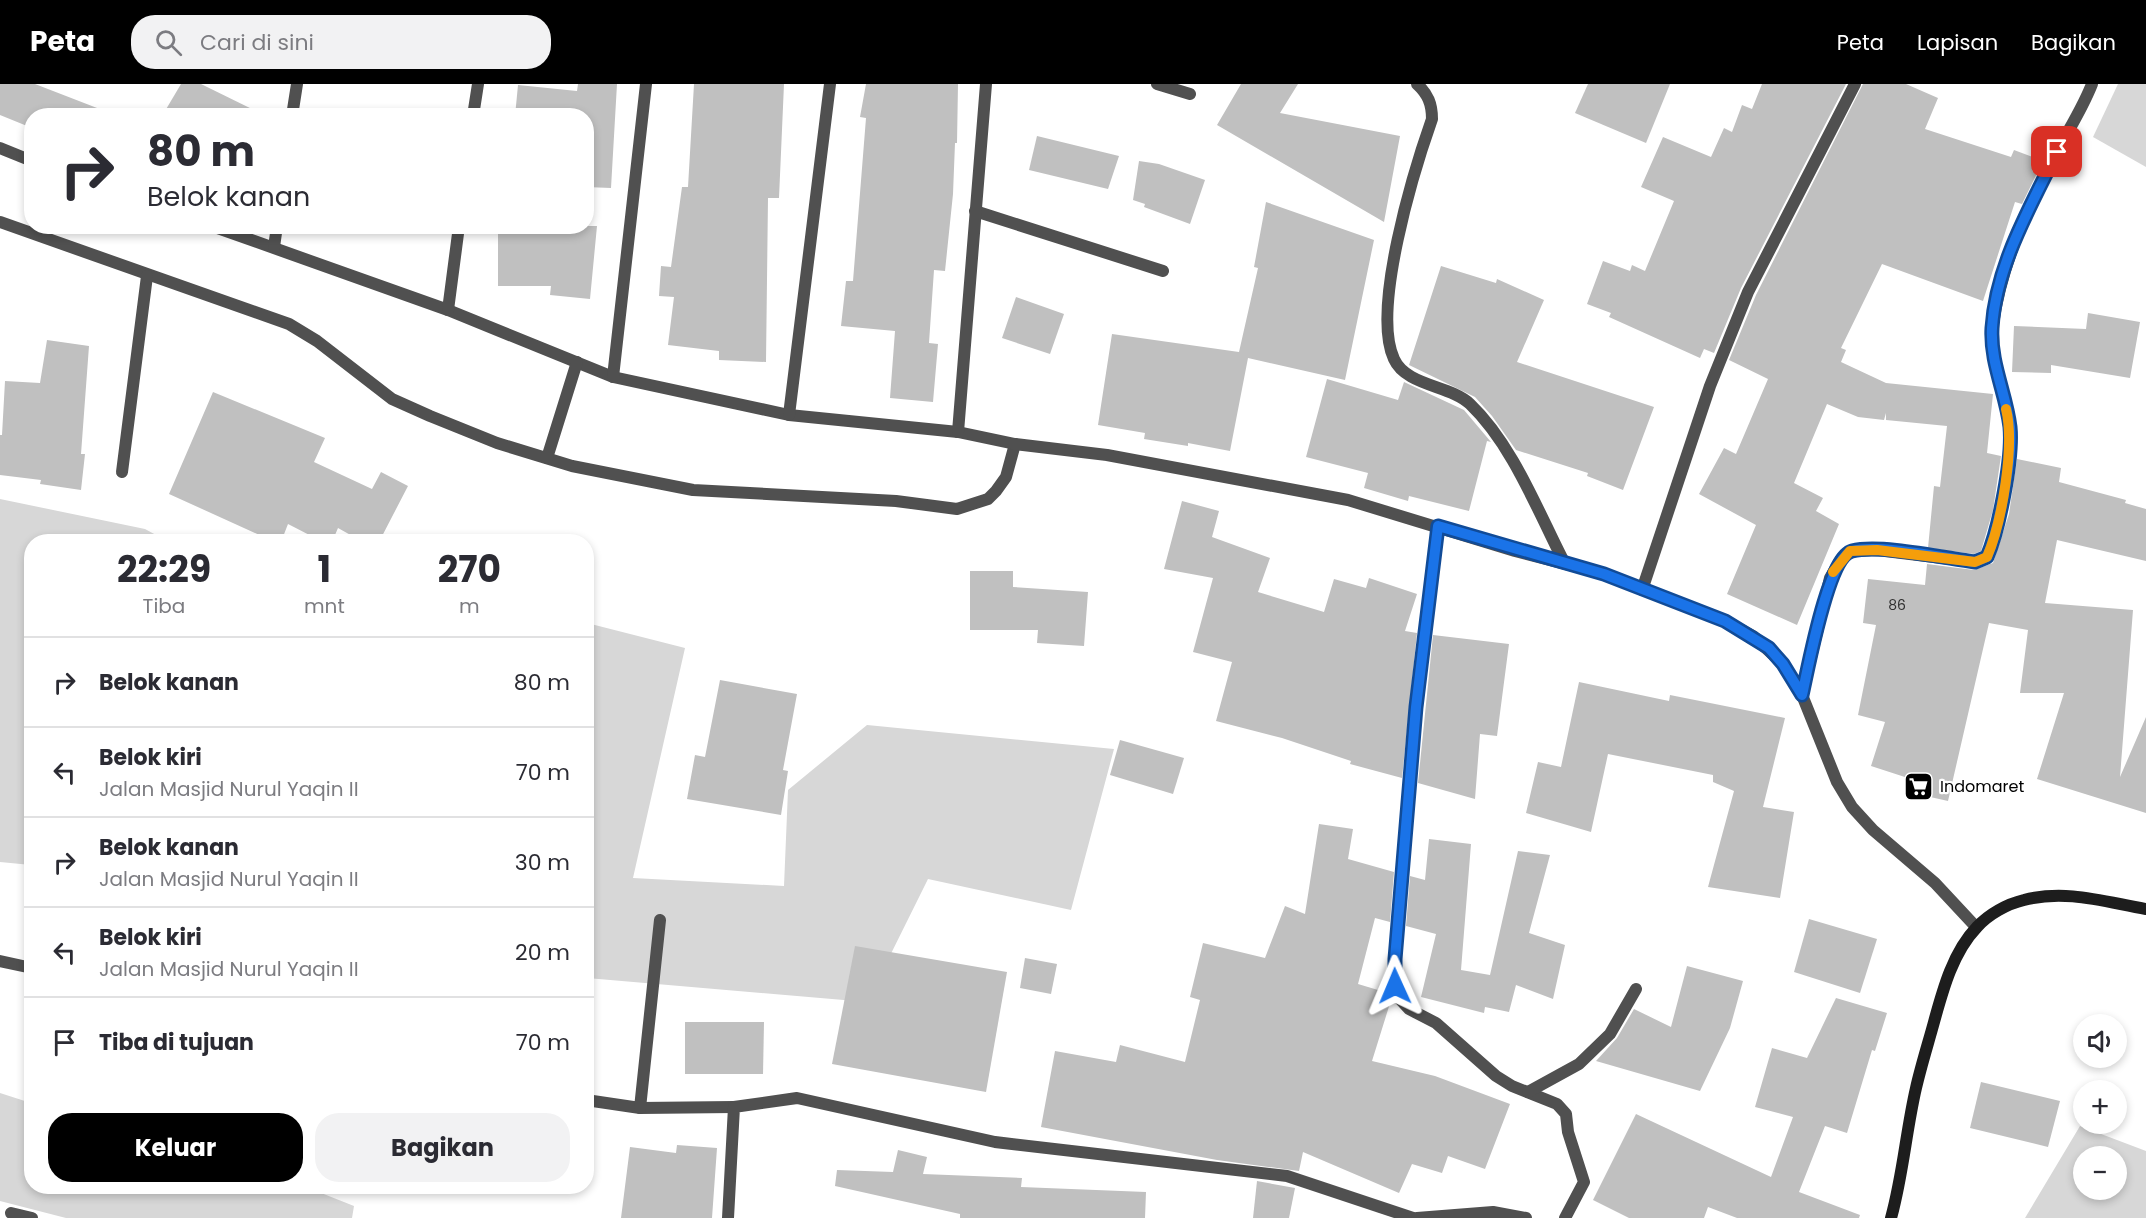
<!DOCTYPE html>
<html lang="id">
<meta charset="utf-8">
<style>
body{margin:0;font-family:Poppins,sans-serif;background:#f2f2f3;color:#2b2b33;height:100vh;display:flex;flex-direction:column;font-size:22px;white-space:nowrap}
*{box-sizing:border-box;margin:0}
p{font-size:20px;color:#7c7c81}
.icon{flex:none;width:33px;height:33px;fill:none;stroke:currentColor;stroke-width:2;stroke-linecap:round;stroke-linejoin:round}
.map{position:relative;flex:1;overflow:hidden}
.details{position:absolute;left:24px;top:450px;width:570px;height:660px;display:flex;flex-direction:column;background:#fff;border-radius:24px;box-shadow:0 3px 9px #0003}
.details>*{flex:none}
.banner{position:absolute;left:24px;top:24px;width:570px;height:126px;border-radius:24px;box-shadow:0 3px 9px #0003;background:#fff;color:#2b2b33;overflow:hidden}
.tools{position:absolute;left:2073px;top:930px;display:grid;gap:12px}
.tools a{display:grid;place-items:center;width:54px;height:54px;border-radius:50%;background:#fff;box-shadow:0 3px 9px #0003;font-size:30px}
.pin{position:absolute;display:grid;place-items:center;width:51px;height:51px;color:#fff;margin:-26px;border-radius:12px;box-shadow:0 3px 9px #0006}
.me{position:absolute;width:66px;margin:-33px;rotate:359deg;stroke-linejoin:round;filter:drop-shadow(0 0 4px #0008)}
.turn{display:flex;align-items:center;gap:21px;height:126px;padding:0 24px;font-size:27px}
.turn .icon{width:78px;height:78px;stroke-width:2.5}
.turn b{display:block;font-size:42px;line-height:51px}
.eta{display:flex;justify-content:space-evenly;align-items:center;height:102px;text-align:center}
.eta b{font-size:36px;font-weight:700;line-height:42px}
.cta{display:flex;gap:12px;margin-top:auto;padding:12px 24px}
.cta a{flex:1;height:69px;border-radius:24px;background:#000;color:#fff;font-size:24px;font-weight:700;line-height:69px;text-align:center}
.cta a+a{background:#f2f2f3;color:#2b2b33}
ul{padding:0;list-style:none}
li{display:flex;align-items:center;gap:18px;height:90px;padding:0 24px;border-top:2px solid #e1e1e2}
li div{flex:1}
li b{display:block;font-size:22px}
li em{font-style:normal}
header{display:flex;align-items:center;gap:36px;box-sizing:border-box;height:84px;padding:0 30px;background:#000;color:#fff}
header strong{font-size:28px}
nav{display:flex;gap:33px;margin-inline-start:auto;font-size:21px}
.search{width:420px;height:54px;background:#f2f2f3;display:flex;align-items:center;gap:15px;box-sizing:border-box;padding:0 21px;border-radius:24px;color:#7c7c81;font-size:22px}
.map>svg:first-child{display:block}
</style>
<header>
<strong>Peta</strong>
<div class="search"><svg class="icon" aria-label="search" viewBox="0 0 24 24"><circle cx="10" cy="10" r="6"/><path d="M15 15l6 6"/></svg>Cari di sini</div>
<nav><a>Peta</a><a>Lapisan</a><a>Bagikan</a></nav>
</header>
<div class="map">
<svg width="2146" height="1134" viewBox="0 0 2146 1134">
<rect width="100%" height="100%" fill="#fff"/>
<!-- green -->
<g fill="#d7d7d7" fill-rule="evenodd">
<path d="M2118 0H2146V83L2093 53Z"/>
<path d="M0 415 145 445 167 457 32 458 31 781 0 778Z"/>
<path d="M587 539 685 564 633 794 784 802 788 706 867 641 1114 665 1071 826 928 795 867 918 587 894Z"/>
<path d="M0 1009 31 1019 32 1102 306 1103 354 1122 352 1134H66L0 1117Z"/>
<path d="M2080 1042 2146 1067V1134H2025ZM2116 1072V1106H2084V1072Z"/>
</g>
<!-- building -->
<g fill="#c0c0c0">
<path d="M0 0H35L110 29 109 32H32V44L0 31Z"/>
<path d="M181 0H201L266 32H162Z"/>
<path d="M578 0H617L611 104 586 103V32H515L518 1 577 7Z"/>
<path d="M694 0H784L779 114H768L766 278 719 276V267L668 261 674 213 659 212 661 182 671 183 682 103H688Z"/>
<path d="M866 0H958L957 59H955L953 110 945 187 934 186 929 259 938 260 933 318 890 314 895 247 841 242 846 197H853L866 34 860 33Z"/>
<path d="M1241 0H1298L1280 29 1400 52 1384 138 1217 41Z"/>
<path d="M1588 0H1670L1646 59 1575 29Z"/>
<path d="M1762 0H1846L1741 204 1714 269 1704 265 1700 274 1609 233 1611 229 1587 220 1603 177 1630 187 1632 181 1645 187 1674 117 1641 103 1663 53 1711 73 1724 44 1732 48 1742 21 1752 25Z"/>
<path d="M1863 0H1906L1938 14 1925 45 2011 73 2014 66 2043 77 2022 120 2015 118 1983 217 1882 180 1841 264 1846 266 1841 278 1886 299 1993 310 1987 369 2001 372 1993 426 1981 467 1974 470 1928 464 1934 402 1940 403 1947 342 1886 336V329L1884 336 1858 333 1827 320 1794 399 1823 414 1816 427 1839 440 1797 541 1727 510 1756 441 1699 410 1724 364 1736 370 1768 295 1729 276 1756 211Z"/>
<path d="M1037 52 1119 72 1108 105 1029 86Z"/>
<path d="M1139 77 1159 80 1205 96 1190 140 1144 123 1145 120 1133 116Z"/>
<path d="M1266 118 1374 156 1345 296 1248 274 1230 367 1188 359V362L1144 355 1145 349 1098 341 1112 250 1239 268 1258 184 1254 183Z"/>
<path d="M498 142H597L590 215 550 211 551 202H498Z"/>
<path d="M1441 182 1496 199 1497 195 1544 216 1517 278 1654 323 1623 406 1587 392 1588 389 1516 366 1492 332 1475 313 1409 281Z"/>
<path d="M1016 213 1064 230 1050 270 1002 254Z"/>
<path d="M2088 229 2140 238 2130 294 2051 281V289L2012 288 2014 242 2086 245Z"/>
<path d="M47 256 89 262 81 370H85L81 406 40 400 41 396 0 391V351H2L5 297 40 299Z"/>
<path d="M1327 295 1398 316 1404 298 1464 326 1491 358 1487 357 1469 427 1409 412 1408 417 1364 404 1368 389 1306 373Z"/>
<path d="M213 308 325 354 314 378 372 405 381 388 408 402 379 458H363L338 444 332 458H323L288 440 281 458H275L169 410Z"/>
<path d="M2017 375 2061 384 2059 398 2126 416 2125 419 2146 425V477L2057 456 2045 519 2133 526 2120 693 2146 633V729L2037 695 2064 609H2020L2028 546 1989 539 1948 717 1908 708 1911 695 1871 682 1885 638 1858 631 1876 541 1863 539 1868 495 1925 501 1927 480 1974 486 1993 479 2009 430Z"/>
<path d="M1182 417 1219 427 1212 453 1270 474 1258 508 1324 528 1334 495 1366 504 1369 494 1417 510 1405 547 1417 549 1402 694 1350 680 1351 677 1282 654 1216 637 1232 578 1193 568 1213 494 1164 485Z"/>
<path d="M970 487H1013V503L1088 508 1084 562 1037 559 1038 546H970Z"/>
<path d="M1433 551 1509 560 1497 652 1480 650 1475 715 1418 699Z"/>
<path d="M720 596 797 610 783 686 788 687 781 731 687 715 695 671 705 673Z"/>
<path d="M1579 598 1669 617 1670 611 1785 634 1763 723 1794 728 1780 814 1708 803 1734 707 1713 698V691L1608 670 1591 748 1526 729 1538 678 1561 683Z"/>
<path d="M1120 656 1184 674 1173 710 1110 691Z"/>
<path d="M1319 740 1353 745 1348 775 1394 788 1390 838 1375 834 1358 900 1388 909 1391 916 1372 977 1435 992 1510 1020 1485 1085 1448 1072 1442 1089 1412 1080 1399 1109 1303 1068 1299 1087 1217 1076 1041 1043 1055 967 1116 978 1120 961 1185 978 1200 916 1190 913 1203 859 1265 874 1285 822 1305 830Z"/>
<path d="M1429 755 1471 760 1461 886 1490 891 1518 767 1550 771 1529 849 1565 861 1553 915 1516 901 1509 928 1485 923 1484 929 1421 913 1436 850 1406 842 1410 792 1425 796Z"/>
<path d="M1809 835 1877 855 1860 909 1794 888Z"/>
<path d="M855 862 1007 888 986 1008 832 980Z"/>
<path d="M1025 874 1057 880 1051 910 1020 904Z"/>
<path d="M1687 882 1743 897 1730 944 1700 1007 1596 977 1617 954 1634 925 1671 943Z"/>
<path d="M1836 914 1887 929 1875 967 1872 966 1847 1049 1825 1042 1799 1108 1860 1131 1859 1134H1737L1708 1123 1704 1134H1629L1593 1116 1636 1030 1771 1093 1793 1033 1755 1023 1772 964 1807 974Z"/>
<path d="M685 938H764L763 990H685Z"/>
<path d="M1981 998 2060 1017 2048 1063 1970 1044Z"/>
<path d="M677 1061 717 1064 712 1134H621L630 1063 676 1069Z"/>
<path d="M898 1066 927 1073 923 1090 1022 1094 1021 1103 1146 1108 1145 1134H960V1130L835 1102 837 1086 893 1088Z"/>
<path d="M1257 1097 1295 1104 1289 1134H1253Z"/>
</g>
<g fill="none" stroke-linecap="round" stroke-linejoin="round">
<!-- street -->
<g stroke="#505050" stroke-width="12">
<path d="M1157 0 1190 10"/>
<path d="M1417 0C1428 10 1432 20 1432 35 1414 86 1371 226 1394 275 1406 302 1450 301 1470 320 1513 361 1538 428 1565 480"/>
<path d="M292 32 297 0"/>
<path d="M473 32 478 0"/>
<path d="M0 64 32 77"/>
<path d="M975 127 1163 187"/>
<path d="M0 138 289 240 317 257 392 315 430 332 497 359 572 382 693 406 896 417 957 425 988 415 996 407 1006 393 1015 360"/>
<path d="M212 142 448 226 613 293 789 331 958 348 1015 360 1107 371 1348 416 1515 467 1604 490 1725 537 1753 552 1783 580 1802 611 1837 698 1852 723 1873 746 1935 799 1976 843"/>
<path d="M274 163 277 142"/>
<path d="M448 226 459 142"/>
<path d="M613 293 646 0"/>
<path d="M789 331 830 0"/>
<path d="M958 348 986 0"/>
<path d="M547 374 577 278"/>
<path d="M122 388 147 192"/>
<path d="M1438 442 1416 623 1395 875V902L1398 913 1409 925 1436 939 1496 992 1512 1002 1557 1020 1566 1030 1568 1048 1584 1098 1565 1134"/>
<path d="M1642 506 1710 302 1748 208 1855 0"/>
<path d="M1802 611 1830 494 1841 475 1850 467 1877 466 1975 478 1987 473C2000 445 2013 374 2010 343 2006 308 1988 276 1993 240 2002 177 2029 121 2058 65 2070 44 2083 23 2092 0"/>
<path d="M0 877 32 884"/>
<path d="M1528 1008 1579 980 1610 950 1636 905"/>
<path d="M586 1016 640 1024 734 1023"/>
<path d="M640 1024 660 836"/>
<path d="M11 1129 32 1134"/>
<path d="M728 1134 734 1023 797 1014 995 1058 1287 1092 1413 1134"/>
<path d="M1417 1134 1493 1128 1526 1134"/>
</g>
<!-- secondary -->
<path stroke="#1d1d1d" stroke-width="12" d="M1891 1134C1903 1091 1906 1047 1916 1004 1921 982 1928 960 1934 938 1943 905 1953 868 1977 843 1989 830 2007 820 2024 816 2066 805 2105 818 2146 825"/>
</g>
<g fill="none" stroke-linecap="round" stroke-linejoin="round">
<defs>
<path id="route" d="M1395 902V875L1416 623 1438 442 1604 490 1725 537 1769 564 1783 580 1802 611C1808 585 1828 473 1852 467 1880 460 1944 474 1975 478L1987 473C1999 445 2013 374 2010 343 2006 309 1990 279 1992 244 1996 181 2030 124 2057 68"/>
</defs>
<!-- route casing -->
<use href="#route" stroke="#114b97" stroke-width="15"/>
<!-- route -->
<use href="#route" stroke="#1a73e8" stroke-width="10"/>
<!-- slow -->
<path stroke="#f59e0b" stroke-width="10" d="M1833 488 1850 467 1877 466 1975 478 1987 473C2002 438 2015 362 2006 325"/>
</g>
<!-- icons -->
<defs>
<symbol id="supermarket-square" viewBox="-11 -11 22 22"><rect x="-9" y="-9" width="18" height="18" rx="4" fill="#000" stroke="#fff"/><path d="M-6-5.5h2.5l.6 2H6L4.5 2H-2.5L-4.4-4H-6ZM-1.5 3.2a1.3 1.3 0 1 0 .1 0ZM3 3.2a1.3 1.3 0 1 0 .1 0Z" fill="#fff"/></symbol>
</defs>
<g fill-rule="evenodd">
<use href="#supermarket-square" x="1902" y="686" width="33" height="33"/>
</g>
<g text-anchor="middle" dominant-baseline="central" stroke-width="4.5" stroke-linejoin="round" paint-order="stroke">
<!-- number labels -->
<g font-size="14" fill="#303030">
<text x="1897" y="521">86</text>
</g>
<!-- poi labels -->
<g font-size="16" fill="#000" stroke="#fff" text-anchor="start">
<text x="1940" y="702">Indomaret</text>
</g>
</g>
</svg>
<div class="tools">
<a><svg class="icon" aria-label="sound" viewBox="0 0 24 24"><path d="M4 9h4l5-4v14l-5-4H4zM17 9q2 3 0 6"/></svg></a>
<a>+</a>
<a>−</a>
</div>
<div class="pin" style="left:2057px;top:68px;background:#d93025"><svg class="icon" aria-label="arrive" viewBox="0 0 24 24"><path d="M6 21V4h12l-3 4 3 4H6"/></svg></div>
<svg class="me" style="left:1395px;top:902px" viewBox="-20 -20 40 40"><path d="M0-17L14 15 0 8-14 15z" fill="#1a73e8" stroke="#fff" stroke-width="4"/></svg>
<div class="banner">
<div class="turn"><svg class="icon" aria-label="right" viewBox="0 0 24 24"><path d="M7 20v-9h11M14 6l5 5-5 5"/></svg><div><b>80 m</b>Belok kanan</div></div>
</div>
<section class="details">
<div class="eta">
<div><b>22:29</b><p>Tiba</p></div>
<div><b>1</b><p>mnt</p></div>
<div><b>270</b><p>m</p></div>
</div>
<ul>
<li><svg class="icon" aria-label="right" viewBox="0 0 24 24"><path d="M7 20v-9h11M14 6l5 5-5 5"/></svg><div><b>Belok kanan</b></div><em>80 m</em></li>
<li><svg class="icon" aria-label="left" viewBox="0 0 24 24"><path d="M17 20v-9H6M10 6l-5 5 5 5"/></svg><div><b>Belok kiri</b><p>Jalan Masjid Nurul Yaqin II</p></div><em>70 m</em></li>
<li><svg class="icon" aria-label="right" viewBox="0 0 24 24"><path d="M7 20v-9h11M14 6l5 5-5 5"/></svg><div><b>Belok kanan</b><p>Jalan Masjid Nurul Yaqin II</p></div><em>30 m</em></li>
<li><svg class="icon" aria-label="left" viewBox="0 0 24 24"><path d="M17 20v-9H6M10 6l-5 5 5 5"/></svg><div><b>Belok kiri</b><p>Jalan Masjid Nurul Yaqin II</p></div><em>20 m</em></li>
<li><svg class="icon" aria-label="arrive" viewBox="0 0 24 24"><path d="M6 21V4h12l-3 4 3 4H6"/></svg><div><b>Tiba di tujuan</b></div><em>70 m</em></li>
</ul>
<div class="cta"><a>Keluar</a><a>Bagikan</a></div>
</section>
</div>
